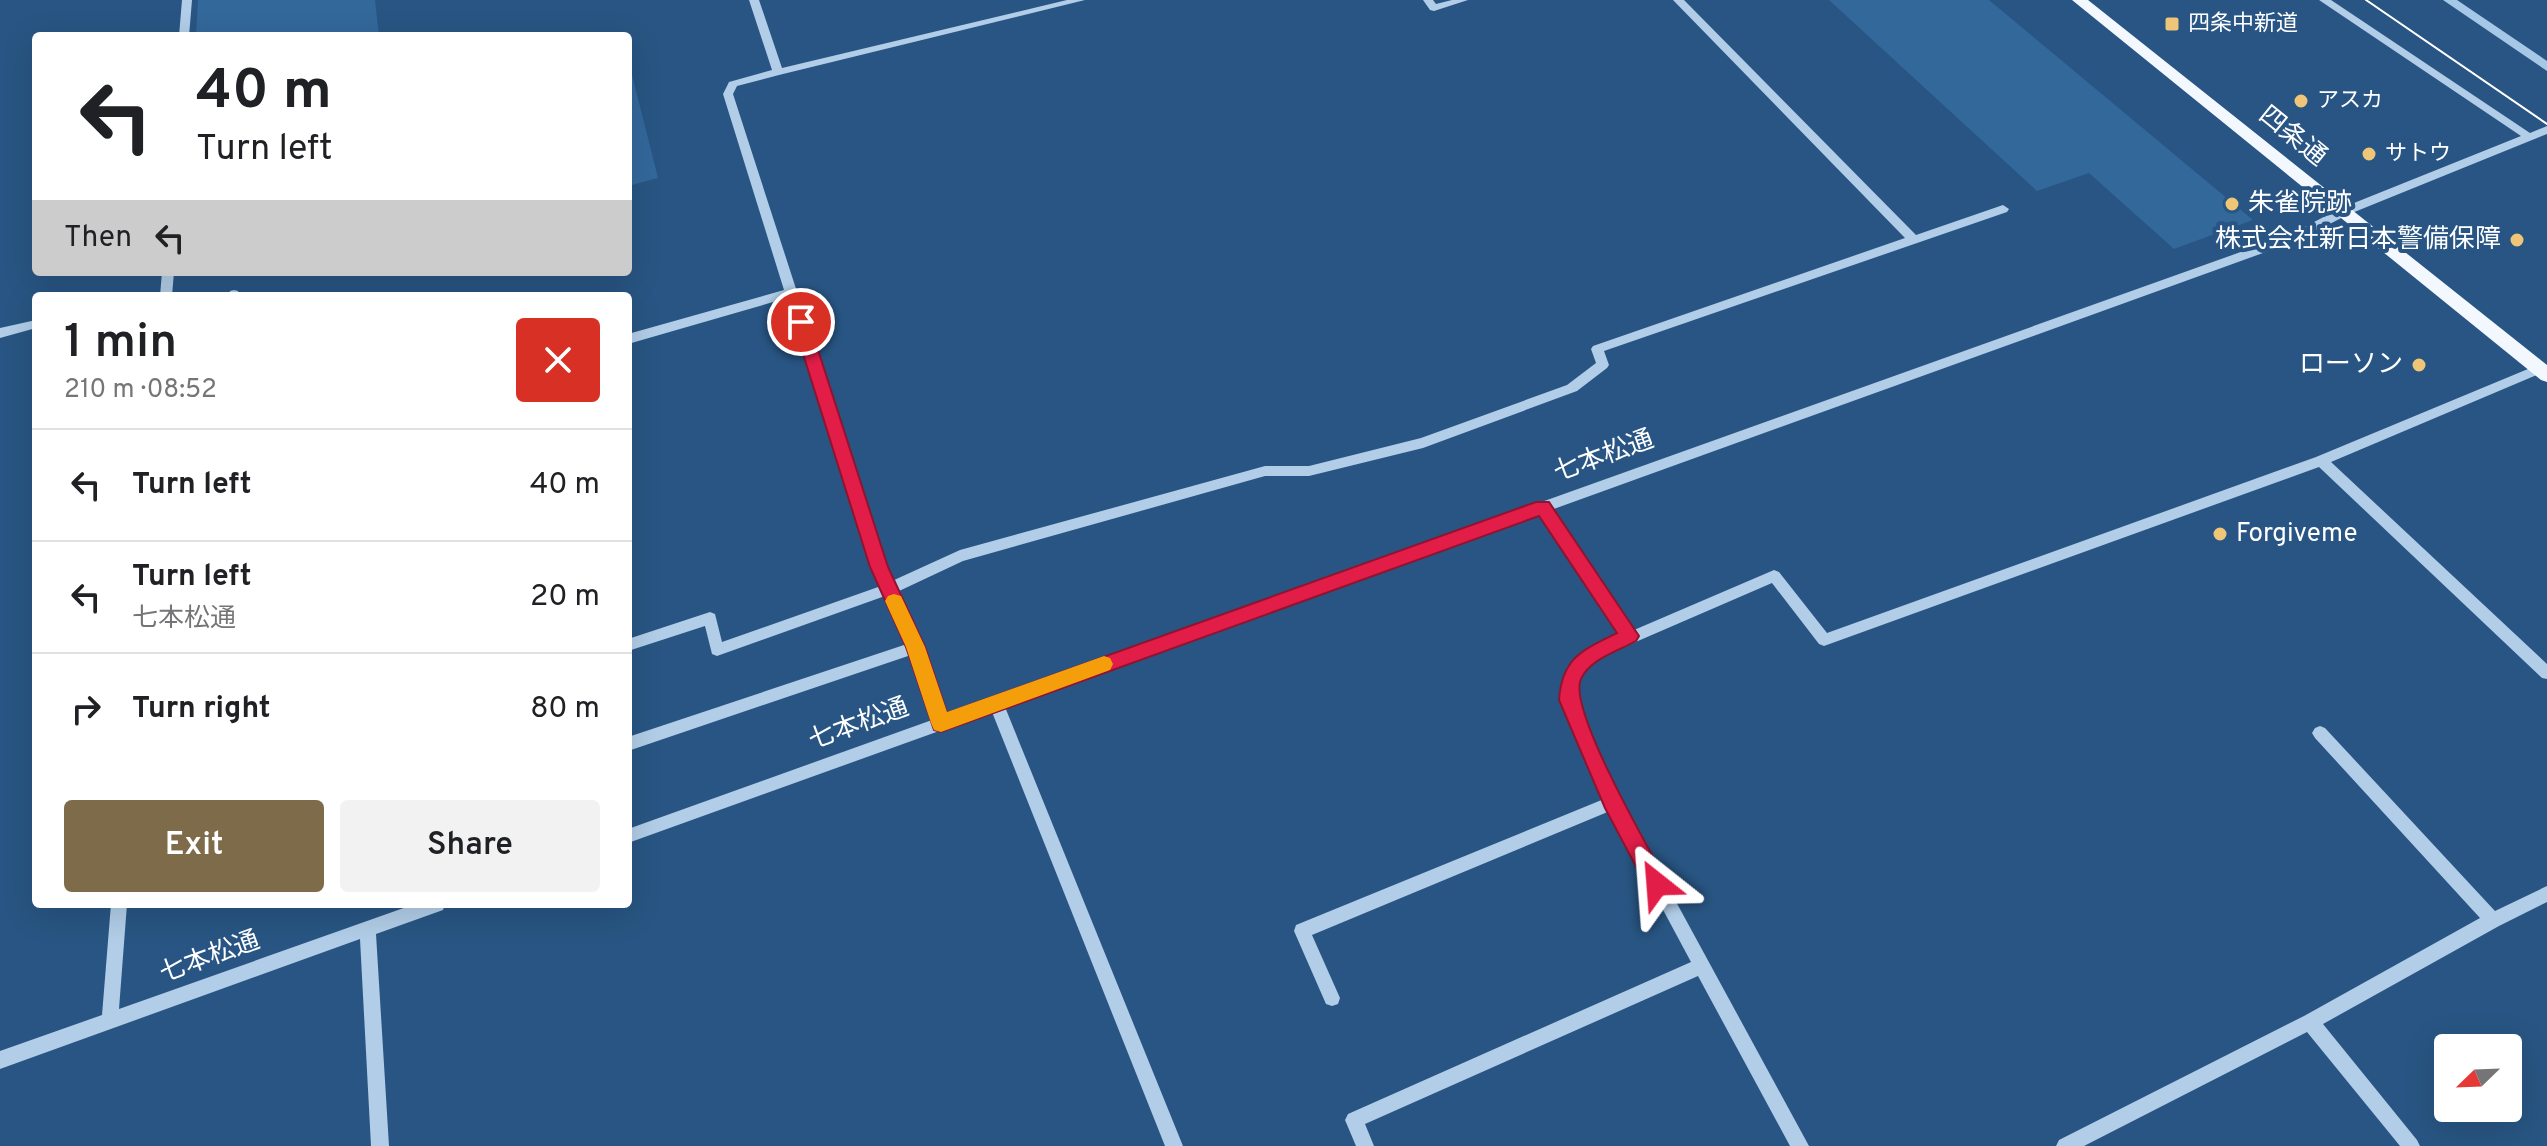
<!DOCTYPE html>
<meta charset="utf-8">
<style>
body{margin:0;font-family:Overpass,"Noto Sans JP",sans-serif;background:#f2f2f2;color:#202124;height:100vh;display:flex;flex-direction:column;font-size:30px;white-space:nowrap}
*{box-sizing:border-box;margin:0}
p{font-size:26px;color:#757577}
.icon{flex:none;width:44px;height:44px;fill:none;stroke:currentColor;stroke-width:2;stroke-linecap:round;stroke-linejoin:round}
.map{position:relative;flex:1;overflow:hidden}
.side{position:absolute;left:32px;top:292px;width:600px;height:616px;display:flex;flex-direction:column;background:#fff;border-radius:8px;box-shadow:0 8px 32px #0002}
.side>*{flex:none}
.guide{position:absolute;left:32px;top:32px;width:600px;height:244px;border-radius:8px;box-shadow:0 8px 32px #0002;background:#fff;color:#202124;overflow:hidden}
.needle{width:52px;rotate:247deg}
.buttons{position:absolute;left:2434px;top:1034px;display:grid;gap:16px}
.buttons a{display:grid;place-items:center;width:88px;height:88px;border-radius:8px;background:#fff;box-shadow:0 8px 32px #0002;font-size:40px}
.pin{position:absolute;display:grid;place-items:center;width:68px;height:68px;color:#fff;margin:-34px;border:4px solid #fff;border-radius:50%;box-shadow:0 2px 8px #0007}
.me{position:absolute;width:88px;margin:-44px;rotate:332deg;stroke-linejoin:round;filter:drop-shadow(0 0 6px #0008)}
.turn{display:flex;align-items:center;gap:28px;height:168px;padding:0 32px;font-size:36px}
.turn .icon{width:104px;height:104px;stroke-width:2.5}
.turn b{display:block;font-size:56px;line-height:68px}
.then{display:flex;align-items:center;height:76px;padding:0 32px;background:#0003;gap:16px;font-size:30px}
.round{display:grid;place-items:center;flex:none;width:84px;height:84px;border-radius:8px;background:#f2f2f2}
.head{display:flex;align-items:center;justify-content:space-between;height:136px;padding:0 32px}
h1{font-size:48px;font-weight:600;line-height:60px}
.cta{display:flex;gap:16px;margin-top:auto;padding:16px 32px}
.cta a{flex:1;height:92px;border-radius:8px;background:#7d6b4a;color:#fff;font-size:32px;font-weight:600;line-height:92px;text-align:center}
.cta a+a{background:#f2f2f2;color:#202124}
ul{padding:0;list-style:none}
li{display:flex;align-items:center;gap:24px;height:112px;padding:0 32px;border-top:2px solid #e0e0e0}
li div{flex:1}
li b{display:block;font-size:30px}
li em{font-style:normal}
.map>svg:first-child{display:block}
</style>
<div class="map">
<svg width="2547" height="1146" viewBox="0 0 2547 1146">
<rect width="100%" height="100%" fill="#285583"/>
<!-- green -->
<g fill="#33689b">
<path d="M198 0H375L379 36H196Z"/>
<path d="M1829 0H1989L2253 220 2174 249 2089 173 2037 191Z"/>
<path d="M628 59 658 178 628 186Z"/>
</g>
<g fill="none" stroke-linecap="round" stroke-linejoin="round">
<!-- stream -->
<path fill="#a6c8e7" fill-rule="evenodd" d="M2443 0H2457L2547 61V71Z"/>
<!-- minor -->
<g fill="#b1cde7" fill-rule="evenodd">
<path d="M182 0H192L189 36H179Z"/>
<path d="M749 0H759L782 68 1067 0H1085L779 75 737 86 733 94 886 567 892 581 960 550 1265 466H1309L1421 438 1567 385 1596 363 1591 349 1593 346 1905 238 1673 0H1684L1916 235 2003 205 2009 209 2007 212 1604 351 1609 365 1607 368 1577 391 1423 448 1309 476H1265L963 561 897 592 923 647 946 715 2291 234 2339 209 2521 136 2319 0H2331L2530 133 2547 126V134L2347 215 2299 240 1551 510 1634 630 1774 570 1779 572 1827 633 2316 457 2540 364 2544 366 2546 369 2544 372 2331 462 2547 664V679L2542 678 2319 467 1824 646 1819 644 1772 583 1594 660 1577 682 1575 700 1619 797 1809 1146H1790L1698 976 1365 1124 1374 1146H1356L1345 1120 1348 1114 1691 962 1610 811 1312 935 1340 998 1338 1004 1332 1006 1326 1004 1294 931 1296 925 1604 799 1561 700 1563 680 1584 652 1622 635 1539 514 1005 707 1183 1146H1165L992 712 628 843V829L932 720 911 655 628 751V737L907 644 885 596 717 656 712 654 705 626 628 651V639L710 612 715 614 722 642 881 586 872 567 787 298 628 344V334L784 290 723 94 729 82 772 70Z"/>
<path d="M1423 0H1433L1436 4 1452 0H1468L1434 11 1430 10Z"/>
<path d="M162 272H174L172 296H160Z"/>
<path d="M234 290 238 291 240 296H228L230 291Z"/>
<path d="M36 320V328L0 338V328Z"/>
<path d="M2320 726 2325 728 2495 911 2547 886V902L2499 926 2323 1024 2417 1140 2420 1146H2400L2307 1032 2084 1146H2056L2059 1140 2304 1016 2480 918 2315 738 2312 733 2315 728Z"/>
<path d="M111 904H127L119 1009 415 904H445L443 910 376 934 389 1146H371L360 939 0 1069V1051L102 1015Z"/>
</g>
<!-- major -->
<path fill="#f3f8fe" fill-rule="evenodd" d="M2072 0H2088L2547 365V382L2541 380Z"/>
<!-- tram -->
<path stroke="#fff" stroke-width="2" d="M2366 0 2547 124"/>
</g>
<!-- route -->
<path fill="#e11d48" stroke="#92132f" stroke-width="2" d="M801 317 809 322 888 567 925 647 947 713 1536 502H1549L1639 636 1636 641C1618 651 1590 659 1581 679 1567 707 1647 845 1664 877L1667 884 1664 891 1657 894 1649 891 1605 808 1559 700C1562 657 1583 650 1617 633L1539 516 941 732 934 730 906 647 870 567 793 322Z"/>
<!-- slow -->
<path fill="#f59e0b" d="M894 594 901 596 925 647 947 712 1104 656 1110 658 1113 664 1110 670 941 732 934 730 931 723 906 647 885 601 888 596Z"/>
<!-- markers -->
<g fill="#efc578" stroke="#285583" stroke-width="3">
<rect x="2164" y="16" width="16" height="16" rx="4"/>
<circle cx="2301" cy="101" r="8"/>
<circle cx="2369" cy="154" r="8"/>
<circle cx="2232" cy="204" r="8"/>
<circle cx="2517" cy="240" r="8"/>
<circle cx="2419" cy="365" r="8"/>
<circle cx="2220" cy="534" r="8"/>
</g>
<g text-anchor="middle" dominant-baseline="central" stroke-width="8" stroke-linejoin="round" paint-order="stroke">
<!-- far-poi labels -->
<g font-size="22" fill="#fff" stroke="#285583" text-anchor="start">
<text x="2188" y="24">四条中新道</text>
<text x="2317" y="101">アスカ</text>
<text x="2385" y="154">サトウ</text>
</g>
<!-- street labels -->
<g font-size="26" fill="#fff" stroke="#285583">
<text transform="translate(2292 137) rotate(39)">四条通</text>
<text transform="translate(1604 457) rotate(-20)">七本松通</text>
<text transform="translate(859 725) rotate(-20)">七本松通</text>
<text transform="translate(210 958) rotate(-20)">七本松通</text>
</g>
<!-- poi labels -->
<g font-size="26" fill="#fff" stroke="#285583" text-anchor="start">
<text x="2248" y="204">朱雀院跡</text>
<text x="2501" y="240" text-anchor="end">株式会社新日本警備保障</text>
<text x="2403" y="365" text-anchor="end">ローソン</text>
<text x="2236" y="534">Forgiveme</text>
</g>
</g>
</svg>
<div class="buttons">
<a><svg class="needle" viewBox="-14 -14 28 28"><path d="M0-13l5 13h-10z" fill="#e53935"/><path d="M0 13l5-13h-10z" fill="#757577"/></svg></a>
</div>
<div class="pin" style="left:801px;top:322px;background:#d93025"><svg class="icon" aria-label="arrive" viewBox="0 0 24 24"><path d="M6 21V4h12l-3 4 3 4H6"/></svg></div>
<svg class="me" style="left:1657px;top:884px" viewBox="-20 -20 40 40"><path d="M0-17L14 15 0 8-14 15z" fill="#e11d48" stroke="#fff" stroke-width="4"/></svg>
<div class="guide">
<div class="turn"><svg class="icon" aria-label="left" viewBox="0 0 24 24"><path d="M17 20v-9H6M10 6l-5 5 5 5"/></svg><div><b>40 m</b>Turn left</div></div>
<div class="then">Then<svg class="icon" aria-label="left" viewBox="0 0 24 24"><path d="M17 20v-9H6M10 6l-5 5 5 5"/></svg></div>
</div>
<section class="side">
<div class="head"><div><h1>1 min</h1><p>210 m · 08:52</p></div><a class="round" style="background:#d93025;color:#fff"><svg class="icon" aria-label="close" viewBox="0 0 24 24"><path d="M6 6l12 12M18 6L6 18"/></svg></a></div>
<ul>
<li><svg class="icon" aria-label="left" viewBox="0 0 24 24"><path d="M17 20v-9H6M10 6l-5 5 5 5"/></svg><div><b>Turn left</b></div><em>40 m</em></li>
<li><svg class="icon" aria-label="left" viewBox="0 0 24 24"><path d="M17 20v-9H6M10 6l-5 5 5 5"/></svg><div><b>Turn left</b><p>七本松通</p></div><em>20 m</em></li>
<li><svg class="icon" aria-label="right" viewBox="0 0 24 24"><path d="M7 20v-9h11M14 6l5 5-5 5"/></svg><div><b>Turn right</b></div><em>80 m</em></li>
</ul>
<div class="cta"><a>Exit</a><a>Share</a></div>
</section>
</div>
